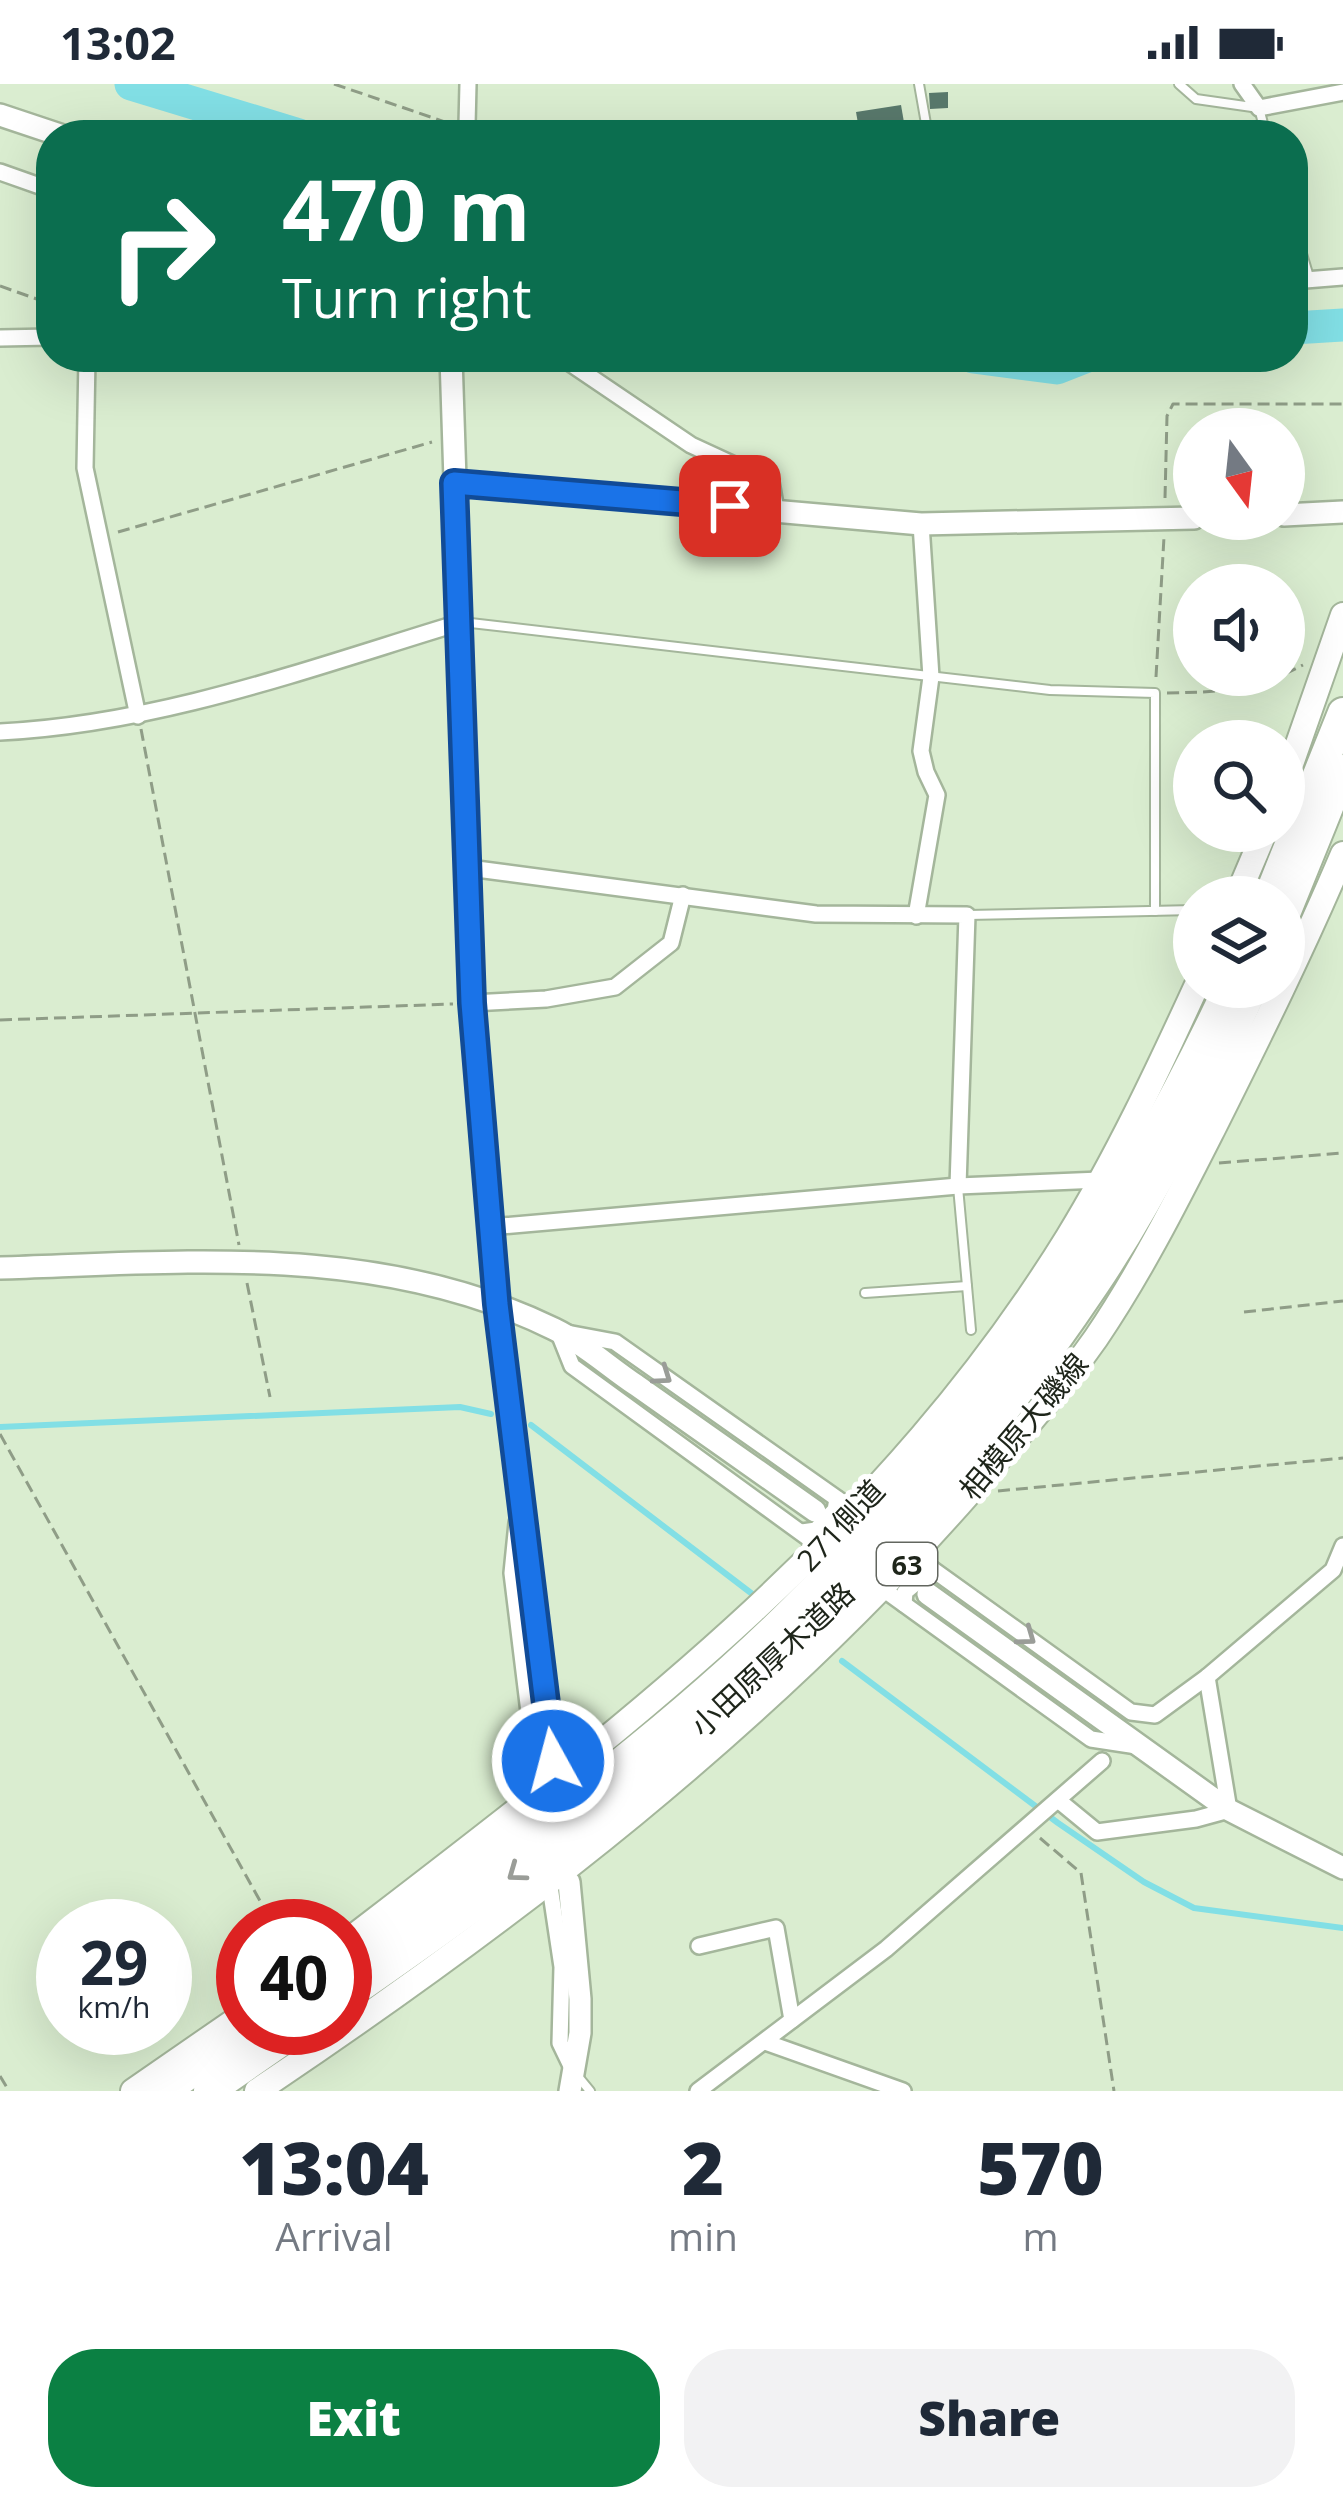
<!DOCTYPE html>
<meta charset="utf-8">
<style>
body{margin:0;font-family:"Open Sans","Noto Sans JP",sans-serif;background:#f2f2f3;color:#1f2937;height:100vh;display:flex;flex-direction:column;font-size:45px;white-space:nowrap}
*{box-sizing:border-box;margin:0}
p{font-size:39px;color:#747a83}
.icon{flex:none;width:66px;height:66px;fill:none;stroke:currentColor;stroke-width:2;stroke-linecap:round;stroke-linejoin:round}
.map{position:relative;height:2007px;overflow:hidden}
.sheet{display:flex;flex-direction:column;background:#fff;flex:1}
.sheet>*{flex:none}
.hud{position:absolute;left:36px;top:36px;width:1272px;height:252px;border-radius:48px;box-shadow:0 12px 48px #0002;background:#0b6e4f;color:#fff;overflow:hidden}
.needle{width:78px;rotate:165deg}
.buttons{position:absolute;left:1173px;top:324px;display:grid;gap:24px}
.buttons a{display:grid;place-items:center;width:132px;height:132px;border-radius:50%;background:#fff;box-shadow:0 12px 48px #0002;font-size:60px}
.speed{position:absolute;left:36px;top:1815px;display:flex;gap:24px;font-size:60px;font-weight:700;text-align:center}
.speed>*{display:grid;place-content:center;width:156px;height:156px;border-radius:50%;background:#fff;box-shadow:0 12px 48px #0002;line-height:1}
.speed small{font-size:30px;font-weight:400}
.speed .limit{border:18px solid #d22;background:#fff;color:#111}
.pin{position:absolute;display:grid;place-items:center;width:102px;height:102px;color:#fff;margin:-51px;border-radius:24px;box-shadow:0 6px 18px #0006}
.me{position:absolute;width:132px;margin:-66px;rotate:353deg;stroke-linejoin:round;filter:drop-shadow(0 0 9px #0008)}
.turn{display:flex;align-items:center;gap:42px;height:252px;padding:0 48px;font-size:54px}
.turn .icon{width:156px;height:156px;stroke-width:2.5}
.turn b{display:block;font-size:84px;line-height:102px}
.eta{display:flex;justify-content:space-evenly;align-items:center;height:204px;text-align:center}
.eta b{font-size:72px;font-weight:800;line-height:84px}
.cta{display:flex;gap:24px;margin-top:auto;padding:24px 48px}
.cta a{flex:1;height:138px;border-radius:48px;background:#0b8043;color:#fff;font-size:48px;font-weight:800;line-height:138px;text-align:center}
.cta a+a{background:#f2f2f3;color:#1f2937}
.status{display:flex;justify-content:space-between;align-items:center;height:84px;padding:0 60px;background:#fff;direction:ltr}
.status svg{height:33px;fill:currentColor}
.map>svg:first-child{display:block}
</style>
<div class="status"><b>13:02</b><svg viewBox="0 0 49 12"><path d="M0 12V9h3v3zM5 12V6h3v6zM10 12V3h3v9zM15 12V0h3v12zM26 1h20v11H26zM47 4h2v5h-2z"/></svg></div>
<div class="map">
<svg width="1343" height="2007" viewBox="0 0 1343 2007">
<rect width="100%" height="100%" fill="#daedd0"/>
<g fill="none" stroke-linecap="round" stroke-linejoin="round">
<!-- stream -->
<g stroke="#82dfe5" stroke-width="6">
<path d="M531 1341 751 1509"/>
<path d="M0 1343 460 1323 491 1330"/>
<path d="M842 1577 1058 1739 1144 1798 1194 1824 1343 1844"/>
</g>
<!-- river -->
<g stroke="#82dfe5" stroke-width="33">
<path d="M131 0 299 51"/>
<path d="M1293 244 1343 241"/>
<path d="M973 273 1057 284 1085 273"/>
</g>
</g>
<!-- building -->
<g fill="#59796c">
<path d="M948 8V24L930 25 929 9Z"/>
<path d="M901 21 906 50 860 51 856 28Z"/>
<path d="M967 38 1010 41 1009 51H966Z"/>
<rect x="1046" y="41" width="34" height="10"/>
</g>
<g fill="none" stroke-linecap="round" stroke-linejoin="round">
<defs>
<g id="lane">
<path d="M919 0 928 51"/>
<path d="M1179 0 1196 15 1259 24 1266 51"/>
<path d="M1293 140 1309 193"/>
<path d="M462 538 1050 606 1155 609V827"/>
<path d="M968 831 1194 826"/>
<path d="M958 1103 971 1246"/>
<path d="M865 1209 967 1202"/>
<path d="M576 1990 590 2007"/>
</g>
<g id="street">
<path d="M1242 0 1259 24 1343 8"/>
<path d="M467 41 468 0"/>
<path d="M0 88 51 106"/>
<path d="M1293 197 1343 193"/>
<path d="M0 254 51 253"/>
<path d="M87 273 85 384 138 632"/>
<path d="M561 273 691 361 771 398 776 426"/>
<path d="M0 648C160 640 310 584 462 538"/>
<path d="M469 784 816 830 967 831 958 1102"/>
<path d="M916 832 937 711 926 688 921 667 931 593 921 440"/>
<path d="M472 919 546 915 615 903 671 859 683 811"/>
<path d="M490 1143 958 1102 1100 1096"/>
<path d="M558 1247 572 1282 822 1464"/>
<path d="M567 1249 615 1258 856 1428"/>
<path d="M517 1439 512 1489 539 1710"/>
<path d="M802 1448 816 1446 835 1426 837 1415"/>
<path d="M914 1472 1131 1628 1155 1631 1207 1593 1333 1486 1343 1462"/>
<path d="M883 1505 1091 1655 1137 1662"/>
<path d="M904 1520 905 1508 932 1485"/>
<path d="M1058 1716 1097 1748 1196 1735 1229 1726 1207 1593"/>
<path d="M549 1796 562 1883 560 1959 573 1986"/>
<path d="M699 1862 776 1844 792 1936"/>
<path d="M765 1958 903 2007"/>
<path d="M698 2007 886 1865 1102 1677"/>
</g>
<g id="secondary">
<path d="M0 31 60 51"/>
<path d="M451 273 472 919 497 1220 553 1677"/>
<path d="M454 399 921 440 1194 434"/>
<path d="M1284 431 1343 428"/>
<path d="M0 1184C188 1178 380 1159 554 1245 583 1259 609 1283 636 1301 696 1343 755 1385 815 1427"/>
<path d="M928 1510 1229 1726 1343 1784"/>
<path d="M569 1798 580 1915V1949L570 2007"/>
</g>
<g id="primary">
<path d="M1284 700 1343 531"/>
<path d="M1237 813 1265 747"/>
<path d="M345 1859C617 1650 884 1451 1068 1153 1117 1073 1157 988 1196 903"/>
<path d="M133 2007 243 1931"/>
<path d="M257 2007C515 1834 765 1642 970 1408 1013 1358 1058 1308 1096 1254 1142 1186 1178 1114 1215 1041 1260 951 1304 862 1343 770"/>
</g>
<g id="highway">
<path d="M1269 813 1343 629"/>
<path d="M1284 832 1343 686"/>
<path d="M345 1882C501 1772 658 1661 794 1526 977 1345 1121 1136 1229 903"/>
<path d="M345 1913C508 1800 671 1681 814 1542 919 1438 1013 1321 1095 1199 1157 1106 1206 1004 1253 903"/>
<path d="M164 2007 255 1944"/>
<path d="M209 2007 300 1944"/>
</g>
</defs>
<!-- lane casing -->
<use href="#lane" stroke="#a4b69b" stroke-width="12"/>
<!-- street casing -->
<use href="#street" stroke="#a4b69b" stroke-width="20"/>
<!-- secondary casing -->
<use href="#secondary" stroke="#a4b69b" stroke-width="26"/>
<!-- primary casing -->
<use href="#primary" stroke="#a4b69b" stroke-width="28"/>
<!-- highway casing -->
<use href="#highway" stroke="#a4b69b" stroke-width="34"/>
<!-- path -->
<g stroke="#8f9d87" stroke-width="3" stroke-dasharray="12 6" stroke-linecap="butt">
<path d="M334 0 451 40"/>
<path d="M0 202 51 220"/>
<path d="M1165 414 1167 332 1173 320H1343"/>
<path d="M118 448 432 358"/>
<path d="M1285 590 1303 581"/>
<path d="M1156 593 1164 453"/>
<path d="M1167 609C1208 608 1245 608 1282 591"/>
<path d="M141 645 239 1161"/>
<path d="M0 936 453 920"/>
<path d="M1219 1079 1343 1069"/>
<path d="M247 1199 270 1313"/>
<path d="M1244 1228 1343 1217"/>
<path d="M0 1350 274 1842"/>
<path d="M998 1407 1343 1374"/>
<path d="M1040 1754 1081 1789 1114 2007"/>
<path d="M0 1992 9 2007"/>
</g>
<!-- lane -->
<use href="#lane" stroke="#fff" stroke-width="8"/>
<!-- street -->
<use href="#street" stroke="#fff" stroke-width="15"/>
<!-- secondary -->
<use href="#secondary" stroke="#fff" stroke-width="21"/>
<!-- primary -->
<use href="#primary" stroke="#fff" stroke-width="24"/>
<!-- highway -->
<use href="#highway" stroke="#fff" stroke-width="30"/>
<defs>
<path id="street-bridge" d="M464 51 467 41"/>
</defs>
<!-- street-bridge casing -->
<use href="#street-bridge" stroke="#a4b69b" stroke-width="20" stroke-linecap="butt"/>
<!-- street-bridge -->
<use href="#street-bridge" stroke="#fff" stroke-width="15"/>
</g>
<!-- one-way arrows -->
<defs><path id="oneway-chevron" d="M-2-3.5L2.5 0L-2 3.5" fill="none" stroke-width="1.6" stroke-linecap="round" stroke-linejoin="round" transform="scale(3)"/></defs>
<g stroke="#9a9d98">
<use href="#oneway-chevron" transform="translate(663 1292) rotate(35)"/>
<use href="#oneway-chevron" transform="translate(1027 1553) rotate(36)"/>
<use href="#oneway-chevron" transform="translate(516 1789) rotate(144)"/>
</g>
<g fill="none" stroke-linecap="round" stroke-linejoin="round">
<defs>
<path id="route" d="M553 1677 497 1220 472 919 454 399 730 422"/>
</defs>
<!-- route casing -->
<use href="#route" stroke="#114b97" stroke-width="30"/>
<!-- route -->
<use href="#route" stroke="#1a73e8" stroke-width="21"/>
</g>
<g text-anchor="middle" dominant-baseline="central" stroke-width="10" stroke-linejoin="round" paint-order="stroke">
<!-- shield labels -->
<rect fill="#fff" stroke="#62665f" stroke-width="3" x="877" y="1459" width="60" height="42" rx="9"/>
<g font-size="27" font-weight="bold" fill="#1e251a">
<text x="907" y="1480">63</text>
</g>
<!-- street labels -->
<g font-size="30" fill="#1e251a" stroke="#fff">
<text transform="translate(1023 1342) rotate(-50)">相模原大磯線</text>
<text transform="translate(840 1441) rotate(-47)">271側道</text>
<text transform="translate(772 1575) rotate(-43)">小田原厚木道路</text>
</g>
</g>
</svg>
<div class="buttons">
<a><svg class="needle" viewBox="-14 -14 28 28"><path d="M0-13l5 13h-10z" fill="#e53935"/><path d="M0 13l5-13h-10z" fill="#747a83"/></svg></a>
<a><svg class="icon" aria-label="sound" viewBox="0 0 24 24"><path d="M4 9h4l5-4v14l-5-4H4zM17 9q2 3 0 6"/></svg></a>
<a><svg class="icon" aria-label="search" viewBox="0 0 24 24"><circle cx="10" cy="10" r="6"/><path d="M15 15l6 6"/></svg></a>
<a><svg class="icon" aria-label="layers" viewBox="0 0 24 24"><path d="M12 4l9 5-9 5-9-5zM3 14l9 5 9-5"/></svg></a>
</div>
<div class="speed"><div>29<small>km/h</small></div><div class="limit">40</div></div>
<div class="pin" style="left:730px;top:422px;background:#d93025"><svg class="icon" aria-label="arrive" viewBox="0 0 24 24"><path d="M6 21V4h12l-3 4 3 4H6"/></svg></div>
<svg class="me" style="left:553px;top:1677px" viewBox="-20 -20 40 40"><circle r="17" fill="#1a73e8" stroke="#fff" stroke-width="3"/><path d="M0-11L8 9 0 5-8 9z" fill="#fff"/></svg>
<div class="hud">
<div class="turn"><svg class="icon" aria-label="right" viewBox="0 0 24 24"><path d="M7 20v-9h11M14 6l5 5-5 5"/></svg><div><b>470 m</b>Turn right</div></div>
</div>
</div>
<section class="sheet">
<div class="eta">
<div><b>13:04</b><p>Arrival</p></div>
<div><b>2</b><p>min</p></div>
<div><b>570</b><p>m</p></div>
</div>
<div class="cta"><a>Exit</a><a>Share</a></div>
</section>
